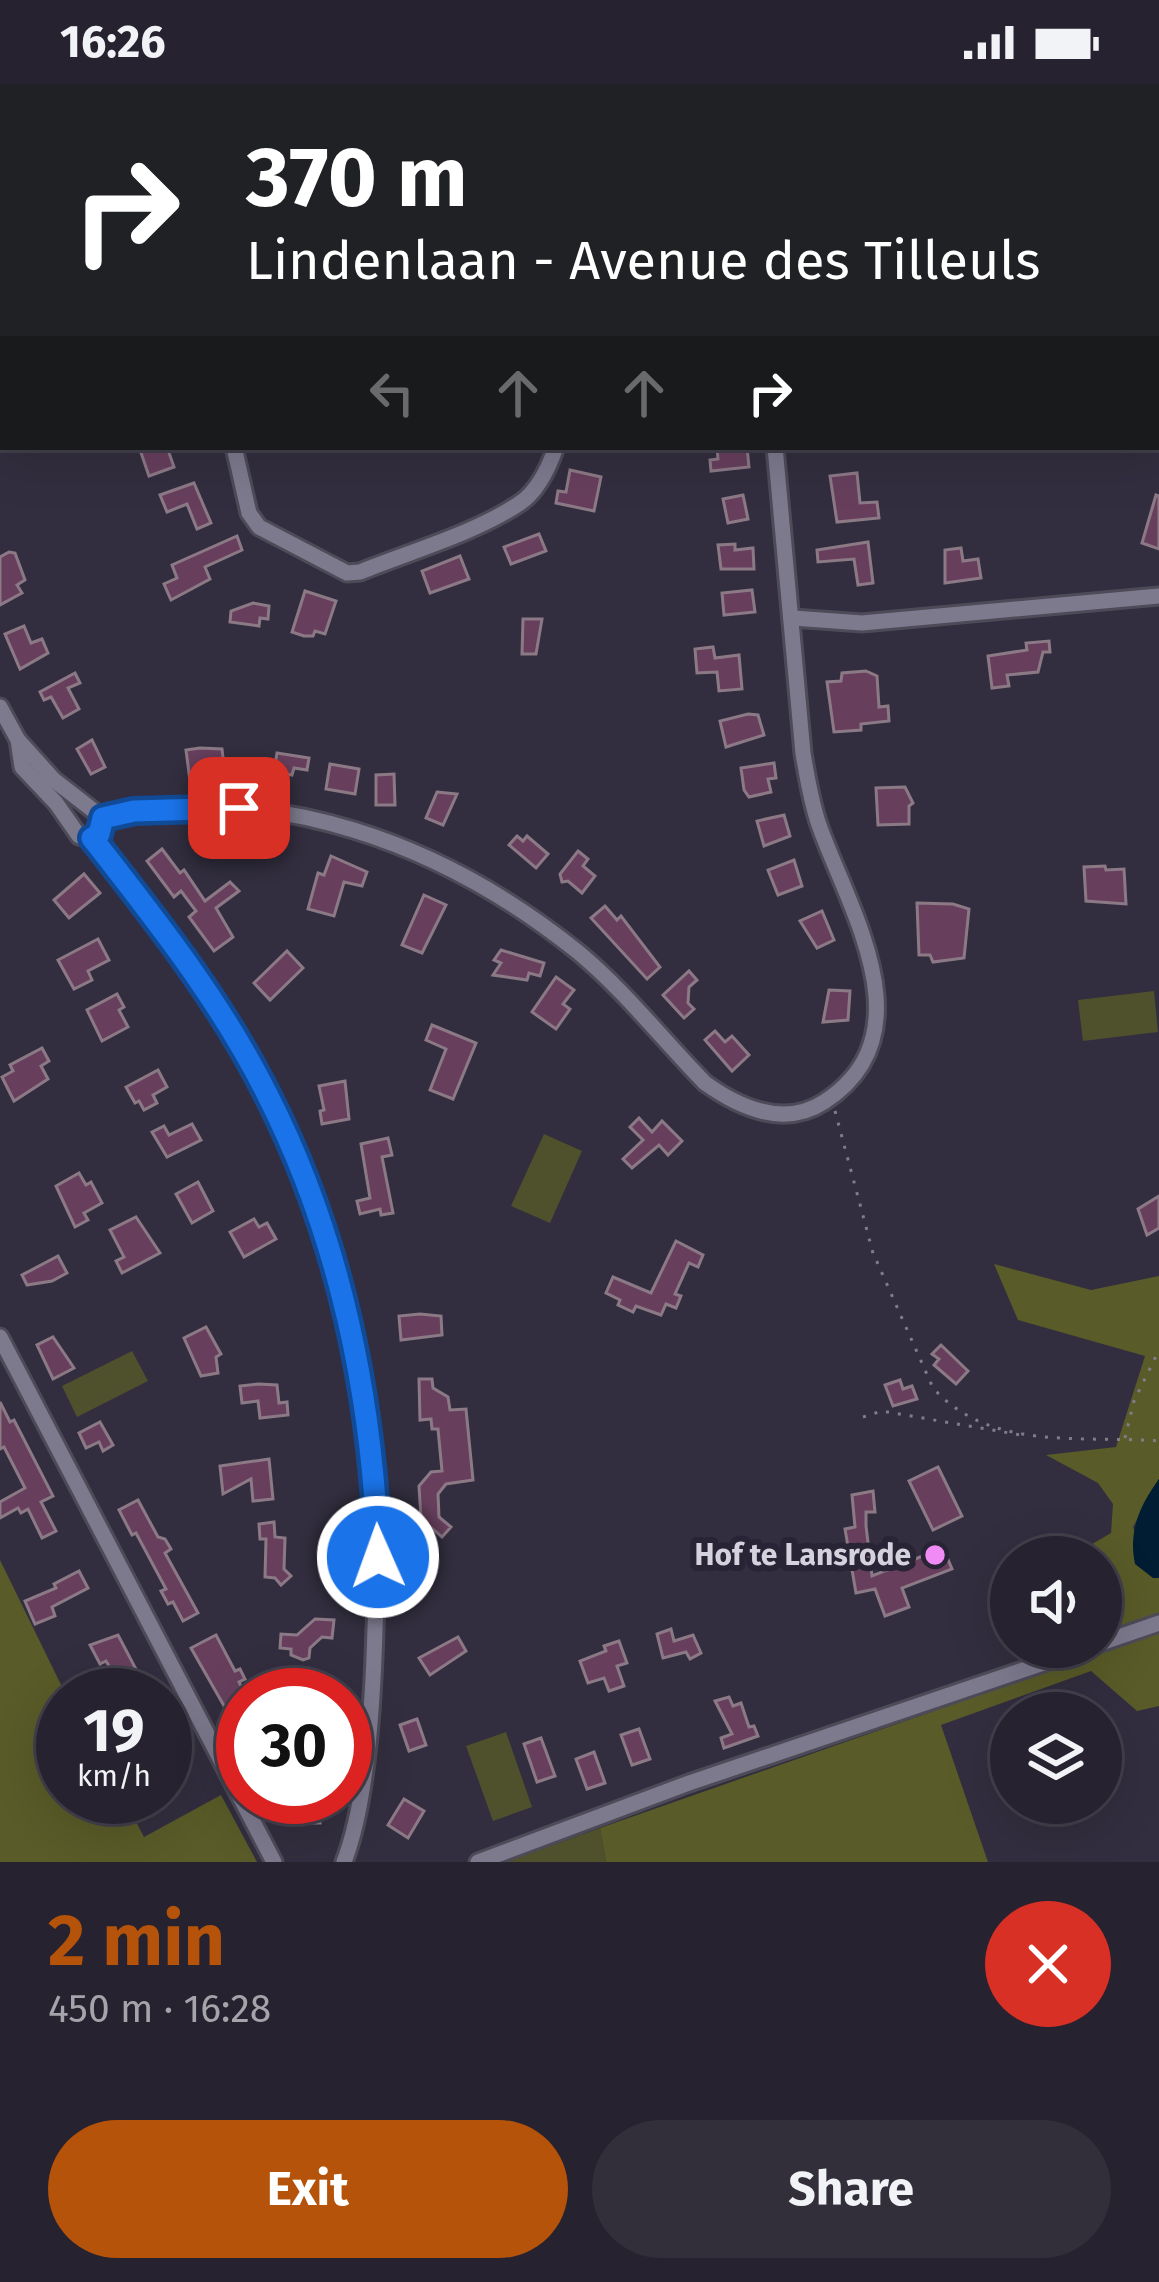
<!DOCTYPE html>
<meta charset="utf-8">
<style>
body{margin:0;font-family:"Fira Sans",sans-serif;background:#322f3b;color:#f1f3f6;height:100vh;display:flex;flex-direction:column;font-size:45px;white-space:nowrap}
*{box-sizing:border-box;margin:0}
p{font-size:39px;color:#a4a4aa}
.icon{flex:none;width:66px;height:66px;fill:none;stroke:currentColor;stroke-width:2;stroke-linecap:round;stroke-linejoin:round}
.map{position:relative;height:1778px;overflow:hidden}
.panel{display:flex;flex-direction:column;background:#26222f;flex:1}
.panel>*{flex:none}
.banner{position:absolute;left:0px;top:0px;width:1161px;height:366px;box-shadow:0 12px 48px #0002,0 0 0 3px #423f4b;background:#202124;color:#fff;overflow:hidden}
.controls{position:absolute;left:990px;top:1452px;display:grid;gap:24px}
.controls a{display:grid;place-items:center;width:132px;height:132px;border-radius:50%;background:#26222f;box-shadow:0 12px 48px #0002,0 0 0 3px #423f4b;font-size:60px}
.speed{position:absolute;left:36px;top:1584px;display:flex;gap:24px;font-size:60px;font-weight:700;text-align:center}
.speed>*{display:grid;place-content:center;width:156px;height:156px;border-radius:50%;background:#26222f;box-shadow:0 12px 48px #0002,0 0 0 3px #423f4b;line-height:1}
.speed small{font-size:30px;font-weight:400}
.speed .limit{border:18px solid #d22;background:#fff;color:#111}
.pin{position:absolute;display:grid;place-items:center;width:102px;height:102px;color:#fff;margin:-51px;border-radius:24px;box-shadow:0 6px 18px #0006}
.me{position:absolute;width:132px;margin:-66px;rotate:358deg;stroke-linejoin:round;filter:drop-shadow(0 0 9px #0008)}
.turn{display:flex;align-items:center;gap:42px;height:252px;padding:0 48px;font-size:54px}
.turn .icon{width:156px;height:156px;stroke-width:2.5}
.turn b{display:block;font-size:84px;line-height:102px}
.lanes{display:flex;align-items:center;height:114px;padding:0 48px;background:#0003;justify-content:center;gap:60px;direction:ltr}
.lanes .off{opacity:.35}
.round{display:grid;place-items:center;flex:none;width:126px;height:126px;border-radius:63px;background:#322f3b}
.summary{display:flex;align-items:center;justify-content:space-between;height:204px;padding:0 48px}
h1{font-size:72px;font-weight:700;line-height:90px;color:#b45309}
.action{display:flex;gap:24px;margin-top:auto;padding:24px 48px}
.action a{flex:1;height:138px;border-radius:72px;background:#b45309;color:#fff;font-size:48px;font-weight:700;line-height:138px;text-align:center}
.action a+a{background:#322f3b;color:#f1f3f6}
.status{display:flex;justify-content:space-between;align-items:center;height:84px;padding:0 60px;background:#26222f;direction:ltr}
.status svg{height:33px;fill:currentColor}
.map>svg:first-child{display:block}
</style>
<div class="status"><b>16:26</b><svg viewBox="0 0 49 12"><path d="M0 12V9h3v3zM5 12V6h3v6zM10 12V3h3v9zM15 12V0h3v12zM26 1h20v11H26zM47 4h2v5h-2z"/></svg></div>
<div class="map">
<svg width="1159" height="1778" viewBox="0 0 1159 1778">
<rect width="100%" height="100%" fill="#322e3f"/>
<!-- green -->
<g fill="#4f502c">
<path d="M1154 907 1158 948 1083 957 1078 916Z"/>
<path d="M544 1050 582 1067 550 1139 511 1122Z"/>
<path d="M132 1267 148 1297 77 1333 62 1302Z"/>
<path d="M506 1648 532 1723 493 1737 466 1662Z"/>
<path d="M600 1744 606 1778H506Z"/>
</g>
<!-- forest -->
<g fill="#595b28">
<path d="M994 1180 1091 1206 1159 1192V1395L1133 1443 1153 1494H1159V1622L1137 1627 1091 1587 941 1641 988 1778H606L600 1744 1022 1596 1020 1563H1101V1473H1070L1111 1449 1113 1420 1098 1399 1046 1371 1116 1363 1145 1272 1018 1236Z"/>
<path d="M0 1476 66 1611H63V1713H123L144 1753 221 1711 257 1778H0Z"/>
</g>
<!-- water -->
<path fill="#001d33" d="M1159 1395V1494H1153L1135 1480C1128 1447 1140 1421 1159 1395Z"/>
<!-- building -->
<g fill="#673f5d" stroke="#8c7986" stroke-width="3">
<path d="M139 363H167L174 383 149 392Z"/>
<path d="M747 363 749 383 711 387 710 376 718 375 717 364Z"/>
<path d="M570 386 601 393 594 427 556 419 558 407 566 408Z"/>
<path d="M857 389 860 419 877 418 879 434 837 438 830 392Z"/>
<path d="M194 399 211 439 197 445 187 420 167 428 160 411Z"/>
<path d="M743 411 748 435 728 439 723 415Z"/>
<path d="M1156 411 1159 412V465L1142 459Z"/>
<path d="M539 450 546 467 511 480 504 463Z"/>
<path d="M237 452 242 466 205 483 210 495 171 516 164 500 177 494 172 481Z"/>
<path d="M868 458 873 499 858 501 854 475 818 478 817 466Z"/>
<path d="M735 460V466L753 464 754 485H721L718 461Z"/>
<path d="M961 464 963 477 978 475 981 494 945 499V466Z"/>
<path d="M9 468 15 469 25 496 17 501 22 509 0 521V473Z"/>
<path d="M460 472 469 495 430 509 422 487Z"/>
<path d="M752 506 755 528 724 531 722 509Z"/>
<path d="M305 507 336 517 325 550 315 547 313 552H304L292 548Z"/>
<path d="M253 519 269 522 268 535 260 534 259 542 230 538 231 527Z"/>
<path d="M523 535H542L536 570H522Z"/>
<path d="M24 542 31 559 42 555 48 569 20 585 5 550Z"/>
<path d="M1049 557 1050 568H1043L1038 588 1007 591 1009 602 992 604 988 572 1027 566 1026 559Z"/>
<path d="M713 563 715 574 739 571 742 605 719 607 717 588 697 589 695 565Z"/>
<path d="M866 587 877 592 879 623 888 622 889 637 861 640V646L834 648 827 598 841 597 842 589Z"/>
<path d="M75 589 80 599 68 604 79 625 63 634 51 613 44 616 40 608Z"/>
<path d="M748 630 758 631 764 651 726 663 720 637Z"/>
<path d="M92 656 105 683 91 690 77 665Z"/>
<path d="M200 664 222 665 224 682 202 685 203 696 190 697 186 666Z"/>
<path d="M277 669 309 674 307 686 294 684 292 691 285 690 283 700 272 698Z"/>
<path d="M774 679 776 694 768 695 771 708 749 713 744 706 741 684Z"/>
<path d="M330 680 359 685 355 710 326 705Z"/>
<path d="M394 690 395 721H376V691Z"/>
<path d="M905 703 913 719 909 722V740L878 741 876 704Z"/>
<path d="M437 708 457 710 443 741 426 734Z"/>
<path d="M784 731 790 752 764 762 757 737Z"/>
<path d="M517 752 523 757 527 752 548 770 536 784 509 761Z"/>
<path d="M162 765 180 789 184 786 205 817 230 798 239 807 216 824 233 853 214 867 189 833 196 827 181 807 174 813 147 777Z"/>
<path d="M578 767 588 775 583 782 595 792 582 809 568 797 562 798 560 790Z"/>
<path d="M331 772 367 788 362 802 344 798 334 832 308 825 318 789 324 791Z"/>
<path d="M794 776 802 802 778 811 768 786Z"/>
<path d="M1105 782 1106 786 1124 785 1126 820 1086 817 1084 783Z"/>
<path d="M84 790 100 809 69 834 54 816Z"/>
<path d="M424 811 446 821 422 869 402 861Z"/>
<path d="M917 819 953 820 969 825 964 874 933 878 930 871H919Z"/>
<path d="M605 822 617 836 621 832 660 883 647 895 591 834Z"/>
<path d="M822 827 834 856 817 864 800 837Z"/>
<path d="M98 855 109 876 88 887 92 896 74 905 58 876Z"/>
<path d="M501 866 544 879 540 892 529 889 527 896 493 891 501 879 494 876Z"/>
<path d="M287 867 303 884 270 916 254 899Z"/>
<path d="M689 887 697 896 689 903 688 919 694 925 684 934 663 911Z"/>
<path d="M556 893 574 906 563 920 570 925 556 945 532 928Z"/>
<path d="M829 906 850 907 848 936 823 938Z"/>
<path d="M117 910 124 923 119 926 128 943 102 957 87 926Z"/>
<path d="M432 941 476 959 453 1015 430 1006 446 965 426 956Z"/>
<path d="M715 947 725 958 732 952 749 971 732 987 705 956Z"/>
<path d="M42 964 49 977 41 982 48 995 14 1017 2 993 13 987 10 981Z"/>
<path d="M158 986 167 1003 153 1011 157 1019 144 1026 139 1017 135 1019 126 1003Z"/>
<path d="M345 997 349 1035 322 1040 320 1027 324 1026 319 1002Z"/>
<path d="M639 1034 652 1048 662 1037 682 1057 668 1071 659 1061 632 1084 623 1075 643 1056 630 1043Z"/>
<path d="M192 1040 201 1056 167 1073 152 1048 164 1042 169 1051Z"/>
<path d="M388 1054 392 1071 382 1073 393 1129 381 1131 380 1125 360 1130 357 1117 370 1114 361 1060Z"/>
<path d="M79 1089 86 1101 91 1098 102 1119 84 1129 88 1136 75 1143 56 1102Z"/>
<path d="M198 1098 213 1127 192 1139 176 1110Z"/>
<path d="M1159 1112V1144L1147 1151 1138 1125Z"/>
<path d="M136 1133 160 1169 122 1189 116 1177 124 1173 110 1146Z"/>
<path d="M254 1135 259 1143 267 1139 276 1155 244 1173 230 1148Z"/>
<path d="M676 1157 703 1171 698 1183 689 1179 675 1210 681 1212 676 1224 666 1220 661 1231 636 1222 633 1228 618 1221 620 1216 606 1209 613 1193 651 1209Z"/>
<path d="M58 1172 67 1189 52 1197 27 1201 22 1191Z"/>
<path d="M420 1230 441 1232 442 1251 401 1256 399 1232Z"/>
<path d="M206 1243 221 1270 216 1273 218 1289 201 1292 184 1254Z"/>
<path d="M53 1253 74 1284 53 1295 37 1261Z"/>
<path d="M941 1261 968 1287 956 1300 934 1281 939 1275 932 1270Z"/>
<path d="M419 1295H432L433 1304 448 1313 450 1326 466 1325 473 1396 446 1400 438 1410 439 1433 451 1443 442 1453 427 1440 430 1467 425 1473H416L413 1435 421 1434 419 1402 431 1388 442 1387 438 1345H432L431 1335 420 1336Z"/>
<path d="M900 1296 903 1305 912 1302 917 1315 893 1322 885 1301Z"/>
<path d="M258 1300 277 1301 279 1319 287 1318 288 1331 260 1334 258 1317 242 1319 240 1302Z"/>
<path d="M0 1318 10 1338 14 1336 53 1412 41 1418 56 1447 42 1454 28 1425 21 1429 18 1424 0 1434V1418L25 1404 4 1363 0 1365Z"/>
<path d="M100 1338 113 1361 103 1367 99 1358 86 1364 79 1349Z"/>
<path d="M269 1375 273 1415 253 1417 251 1395 223 1410 220 1382Z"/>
<path d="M938 1383 962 1432 933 1446 909 1397Z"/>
<path d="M873 1407 875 1428H866V1442L872 1492 943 1464 952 1485 902 1504 909 1523 885 1532 875 1505 856 1509 845 1445 855 1443 852 1411Z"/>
<path d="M138 1416 158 1453 165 1455 171 1465 165 1469 198 1529 183 1537 173 1518 168 1520 161 1507 166 1505 136 1449 132 1451 119 1426Z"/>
<path d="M274 1438 275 1453 285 1454 284 1485 291 1492 281 1501 275 1494 265 1493 266 1455H260L259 1440Z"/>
<path d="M79 1487 88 1504 52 1523 55 1532 35 1540 25 1517 56 1504 54 1500Z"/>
<path d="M315 1535 334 1536 332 1554 322 1553 310 1564 309 1574 303 1576 291 1571V1565L280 1564 281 1550 297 1551Z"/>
<path d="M671 1545 674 1557 693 1551 701 1569 690 1575 686 1568 663 1574 657 1550Z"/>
<path d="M118 1551 148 1608 142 1611H126L106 1577 100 1580 90 1561Z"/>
<path d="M216 1551 235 1587 240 1585 245 1595 239 1598 243 1606V1655L191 1564Z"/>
<path d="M458 1553 466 1567 430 1591 419 1574Z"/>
<path d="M619 1557 627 1579 617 1582 624 1602 609 1607 604 1594 588 1599 580 1577 606 1567 604 1562Z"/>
<path d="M729 1613 733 1622 741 1619 749 1643 754 1642 758 1652 724 1664 721 1654 732 1650 715 1617Z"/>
<path d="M417 1635 426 1661 409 1667 400 1641Z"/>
<path d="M639 1645 650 1675 632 1681 621 1651Z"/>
<path d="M541 1654 555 1692 537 1698 524 1660Z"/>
<path d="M594 1668 605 1699 587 1705 576 1675Z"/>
<path d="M295 1713H319L320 1739H296Z"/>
<path d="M404 1715 424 1727 408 1754 388 1741Z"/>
</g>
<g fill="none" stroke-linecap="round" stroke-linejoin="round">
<defs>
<g id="minor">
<path d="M262 0 263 3"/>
<path d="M666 0 668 3"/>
<path d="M234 363 249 429 259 443 347 489 360 488C409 468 476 449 520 419 538 407 549 383 556 363"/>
<path d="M793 534 862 539 1159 512"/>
<path d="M0 623 18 656 54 696 103 734"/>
<path d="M18 656 22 683 56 719 79 752 92 754C155 835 218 917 266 1008 326 1119 364 1266 375 1390 380 1442 377 1494 375 1545 373 1613 368 1715 344 1778"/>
<path d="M103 734C273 695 445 761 578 868 624 906 663 956 705 999 740 1024 784 1044 824 1018 929 950 849 826 819 741 811 718 807 693 803 669L775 363"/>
<path d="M0 1253 274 1778"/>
<path d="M1101 1559 1159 1539"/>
<path d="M478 1778 689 1699 1091 1563"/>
</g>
</defs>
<!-- minor casing -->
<use href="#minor" stroke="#4e4b59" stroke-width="21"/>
<!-- path -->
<g stroke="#807d8b" stroke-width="3" stroke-dasharray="3 9" stroke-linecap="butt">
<path d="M835 1027 873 1169 933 1304C991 1368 1081 1351 1159 1357"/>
<path d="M863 1333 882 1327 1021 1351"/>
<path d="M1125 1354 1134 1317 1159 1266"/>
</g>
<!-- minor -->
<use href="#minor" stroke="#7e7a8e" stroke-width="15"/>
</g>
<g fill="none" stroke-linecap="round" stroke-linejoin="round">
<defs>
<path id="route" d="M239 724 134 727 103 734 99 750 92 754C156 836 222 919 268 1012 340 1154 373 1315 378 1473"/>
</defs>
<!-- route casing -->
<use href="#route" stroke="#114b97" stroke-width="30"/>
<!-- route -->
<use href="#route" stroke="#1a73e8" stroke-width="21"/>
</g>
<!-- markers -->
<circle fill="#f08bf5" stroke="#282435" stroke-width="4.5" cx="935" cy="1471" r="12"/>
<g text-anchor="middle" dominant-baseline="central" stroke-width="12" stroke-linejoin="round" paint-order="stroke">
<!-- poi labels -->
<g font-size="30" font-weight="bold" fill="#d4d2dd" stroke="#282435" text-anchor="end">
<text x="911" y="1471">Hof te Lansrode</text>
</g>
</g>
</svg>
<div class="controls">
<a><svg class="icon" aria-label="sound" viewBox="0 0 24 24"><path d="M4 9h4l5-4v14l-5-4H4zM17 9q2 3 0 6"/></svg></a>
<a><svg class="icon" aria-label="layers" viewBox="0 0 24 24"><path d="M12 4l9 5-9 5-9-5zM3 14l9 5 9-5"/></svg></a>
</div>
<div class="speed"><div>19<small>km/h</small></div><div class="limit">30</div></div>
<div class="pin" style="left:239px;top:724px;background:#d93025"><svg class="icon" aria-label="arrive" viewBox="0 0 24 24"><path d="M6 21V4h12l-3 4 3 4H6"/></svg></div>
<svg class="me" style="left:378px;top:1473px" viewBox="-20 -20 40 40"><circle r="17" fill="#1a73e8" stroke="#fff" stroke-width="3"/><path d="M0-11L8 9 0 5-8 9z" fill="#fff"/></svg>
<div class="banner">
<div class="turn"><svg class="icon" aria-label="right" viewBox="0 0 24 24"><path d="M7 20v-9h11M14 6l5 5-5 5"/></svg><div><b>370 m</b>Lindenlaan - Avenue des Tilleuls</div></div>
<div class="lanes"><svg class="icon off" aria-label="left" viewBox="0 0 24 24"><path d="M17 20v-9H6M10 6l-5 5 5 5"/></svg><svg class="icon off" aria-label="ahead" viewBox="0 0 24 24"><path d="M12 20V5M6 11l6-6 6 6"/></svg><svg class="icon off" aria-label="ahead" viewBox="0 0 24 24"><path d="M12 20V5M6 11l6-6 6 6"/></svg><svg class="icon" aria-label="right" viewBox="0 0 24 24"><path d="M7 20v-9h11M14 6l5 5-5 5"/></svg></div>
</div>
</div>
<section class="panel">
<div class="summary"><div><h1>2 min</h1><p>450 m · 16:28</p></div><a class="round" style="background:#d93025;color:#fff"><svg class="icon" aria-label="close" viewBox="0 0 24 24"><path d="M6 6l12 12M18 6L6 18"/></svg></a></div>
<div class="action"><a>Exit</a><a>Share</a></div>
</section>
